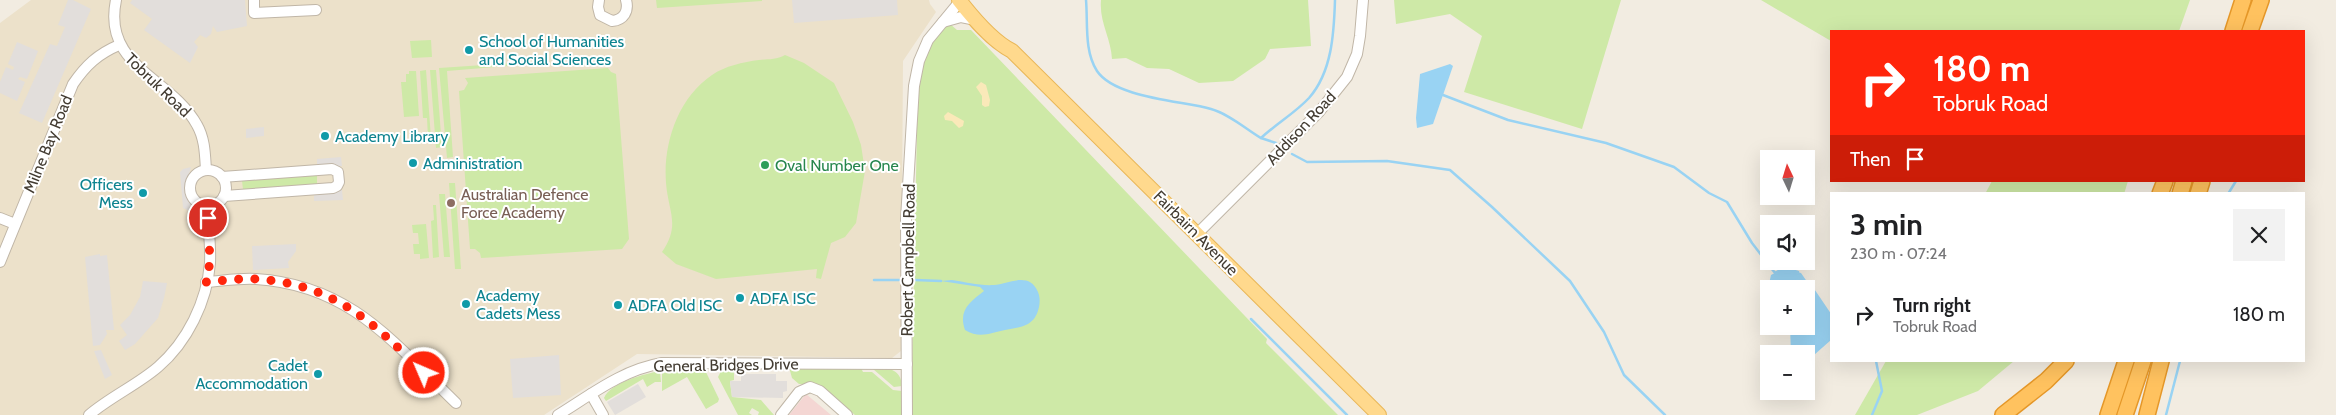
<!DOCTYPE html>
<meta charset="utf-8">
<style>
body{margin:0;font-family:Cabin,sans-serif;background:#f2f2f2;color:#202124;height:100vh;display:flex;flex-direction:column;font-size:19px;white-space:nowrap}
*{box-sizing:border-box;margin:0}
p{font-size:16px;color:#757577}
.icon{flex:none;width:28px;height:28px;fill:none;stroke:currentColor;stroke-width:2;stroke-linecap:round;stroke-linejoin:round}
.map{position:relative;flex:1;overflow:hidden}
.drawer{position:absolute;left:1830px;top:192px;width:475px;height:170px;display:flex;flex-direction:column;background:#fff;border-radius:0px;box-shadow:0 5px 20px #0002}
.drawer>*{flex:none}
.banner{position:absolute;left:1830px;top:30px;width:475px;height:152px;border-radius:0px;box-shadow:0 5px 20px #0002;background:#ff250b;color:#fff;overflow:hidden}
.needle{width:32px;rotate:356deg}
.fabs{position:absolute;left:1760px;top:150px;display:grid;gap:10px}
.fabs a{display:grid;place-items:center;width:55px;height:55px;border-radius:0px;background:#fff;box-shadow:0 5px 20px #0002;font-size:25px}
.pin{position:absolute;display:grid;place-items:center;width:42px;height:42px;color:#fff;margin:-21px;border:2px solid #fff;border-radius:50%;box-shadow:0 1px 5px #0007}
.me{position:absolute;width:55px;margin:-28px;rotate:315deg;stroke-linejoin:round;filter:drop-shadow(0 0 4px #0008)}
.turn{display:flex;align-items:center;gap:18px;height:105px;padding:0 20px;font-size:22px}
.turn .icon{width:65px;height:65px;stroke-width:2.5}
.turn b{display:block;font-size:35px;line-height:42px}
.then{display:flex;align-items:center;height:48px;padding:0 20px;background:#0003;gap:10px;font-size:19px}
.round{display:grid;place-items:center;flex:none;width:52px;height:52px;border-radius:0px;background:#f2f2f2}
.head{display:flex;align-items:center;justify-content:space-between;height:85px;padding:0 20px}
h1{font-size:30px;font-weight:700;line-height:38px}
ul{padding:0;list-style:none}
li{display:flex;align-items:center;gap:15px;height:75px;padding:0 20px}
li div{flex:1}
li b{display:block;font-size:19px}
li em{font-style:normal}
.map>svg:first-child{display:block}
</style>
<div class="map">
<svg width="2336" height="415" viewBox="0 0 2336 415">
<rect width="100%" height="100%" fill="#f2ece1"/>
<!-- education -->
<path fill="#ece1ca" d="M31 0H929L930 4 936 12 903 61 901 351 892 358 637 354 544 415H0V23Z"/>
<!-- medical -->
<path fill="#f4d6d3" d="M806 394 831 415H789Z"/>
<!-- green -->
<g fill="#cee9a7">
<path d="M656 0H762V1L657 8Z"/>
<path d="M1101 0H1308L1311 46 1270 49 1265 59 1233 81 1199 83 1169 69 1147 68 1126 58 1112 59C1111 38 1099 22 1101 0Z"/>
<path d="M1394 0H1621L1582 129 1464 92 1482 36 1450 14 1396 24Z"/>
<path d="M1761 0H2190L2179 31H1831V41Z"/>
<path d="M950 24 957 30H971L1267 339 1266 343 1338 415H911L918 81C922 59 930 36 950 24Z"/>
<path d="M431 40 432 57 412 58 410 41Z"/>
<path d="M785 55 804 63 834 83 853 122 861 145 865 171 856 223 845 237 831 243 821 279 816 278 817 269 716 279 676 264 662 252C681 225 668 211 666 183 663 143 678 98 712 75 725 66 743 62 759 60 768 59 776 60 785 55Z"/>
<path d="M530 62 532 64 447 71 453 157 447 158 439 68Z"/>
<path d="M608 68 611 72 616 74 629 239 622 249 481 258 480 253 475 249H470L459 91 464 90 468 83 465 78Z"/>
<path d="M426 70 431 138H428L427 118H423L420 71Z"/>
<path d="M430 70H436L442 147 436 148Z"/>
<path d="M409 71H416L419 116 404 117 401 82H406V74H409Z"/>
<path d="M317 173V187L247 192V189H243L242 181H246V178Z"/>
<path d="M1992 181H2128L2124 194H1985Z"/>
<path d="M449 183H455L461 269H455Z"/>
<path d="M439 194H445L450 257H444Z"/>
<path d="M433 205H436L439 257 433 258 431 221 434 220Z"/>
<path d="M426 224 429 258 420 259V254H414L413 244H419L418 233H413L412 225Z"/>
<path d="M1886 361H2014L1978 391 1917 415H1855Z"/>
<path d="M789 367 861 368 863 372H872L893 390 902 391 901 415H855L818 384H799L792 378Z"/>
<path d="M865 368C881 368 901 365 902 386L894 387 873 369H865Z"/>
<path d="M673 369 705 370 719 399 718 402 706 409 687 377 662 391V371Z"/>
<path d="M722 369 734 370V380L730 381 732 397 761 400 774 415H758L759 412 752 408 749 413 752 415H738L718 377Z"/>
<path d="M660 371 661 382H655L647 387 643 379 606 401 604 398C611 382 645 374 660 371Z"/>
</g>
<!-- sand -->
<g fill="#fae9b9">
<path d="M981 82 986 85 990 100 989 106 985 107 982 105V96L976 87Z"/>
<path d="M948 112 964 121 963 126 959 128 952 121 945 120 944 116Z"/>
</g>
<!-- parking -->
<g fill="#e2dedb">
<path d="M68 0H73L91 9 42 123 19 113 50 44 57 46 65 27 58 25Z"/>
<path d="M132 0H245L247 26 217 32 213 26 211 34 206 38 200 35 194 42 198 47 190 63 144 30 152 19 130 3Z"/>
<path d="M792 0H897L898 15 794 23Z"/>
<path d="M17 42 38 51 27 79 20 77 18 79 25 82 17 101 0 93V82L6 67 13 70 14 67 8 64Z"/>
<path d="M264 127V136L246 138V129Z"/>
<path d="M341 157 342 166 317 168V159Z"/>
<path d="M191 167 187 181 192 212 183 208 180 172 183 169Z"/>
<path d="M342 190 343 200 314 201V192Z"/>
<path d="M296 244V251L288 262 289 268 253 270 252 246Z"/>
<path d="M100 254V256L107 255 114 330H106L107 334 100 345 93 346 85 257Z"/>
<path d="M143 281 167 283 164 298 158 318 135 344 125 350 119 341 127 335 120 325 130 315 140 297Z"/>
<path d="M101 350 112 375 105 379 94 351Z"/>
<path d="M559 355 561 395 513 398 510 359Z"/>
<path d="M741 374H776V381H787V391L783 392V398L732 397 730 381H741Z"/>
<path d="M638 384 646 397 615 415 607 402Z"/>
</g>
<!-- water -->
<g fill="#99d3f3">
<path d="M1450 64 1453 66 1433 124 1417 128 1416 118 1420 74Z"/>
<path d="M1784 268 1801 273 1831 316V340L1814 355 1806 358V354H1791L1790 326H1806V289H1798L1791 282 1780 283 1779 289H1769V294L1768 288 1771 275Z"/>
<path d="M952 280C966 282 980 286 994 285 1009 284 1029 271 1038 292 1040 297 1040 302 1039 307 1035 326 1022 327 1005 330 990 333 980 339 965 330 958 310 970 302 984 291L980 287 941 281Z"/>
</g>
<g fill="none" stroke-linecap="round" stroke-linejoin="round">
<!-- stream -->
<g stroke="#99d3f3" stroke-width="2.5">
<path d="M1086 0C1088 23 1084 51 1097 71 1115 98 1183 101 1211 109 1229 114 1246 129 1261 138 1276 124 1295 113 1309 98 1332 72 1334 33 1335 0"/>
<path d="M1443 95 1508 120 1606 143 1674 167 1709 193 1727 202 1752 243 1775 273 1784 268 1798 272"/>
<path d="M1261 138 1276 143"/>
<path d="M1292 154 1307 162 1387 161 1450 170 1492 207 1570 281 1604 332 1624 375 1665 415"/>
<path d="M2228 194 2236 181"/>
<path d="M874 280H899"/>
<path d="M915 280 941 281"/>
<path d="M1810 285 1831 316"/>
<path d="M1251 319 1347 415"/>
<path d="M1872 415 1882 391 1876 361"/>
<path d="M2166 415 2180 361"/>
</g>
<defs>
<g id="minor">
<path d="M116 0C102 67 171 77 197 125 205 139 205 155 206 170"/>
<path d="M254 0V13L316 10"/>
<path d="M599 0 598 7 600 15 612 21C624 20 629 11 626 0"/>
<path d="M943 22 961 17 976 20"/>
<circle cx="208" cy="188" r="18"/>
<path d="M222 177 332 169 338 172 339 182 337 186 333 188 224 196"/>
<path d="M0 218 15 224"/>
<path d="M1197 234 1319 112 1347 77 1357 54 1360 36 1363 0"/>
<path d="M0 262 73 84C86 65 98 54 119 45"/>
<path d="M206 282C222 281 239 278 256 279 350 285 393 342 456 403"/>
<path d="M591 394 603 415"/>
<path d="M89 415C110 397 137 385 158 367 187 342 207 302 210 263 211 245 208 225 207 206"/>
<path d="M558 415C592 394 622 370 662 363L907 364"/>
<path d="M781 415 799 392 810 387 820 391 847 415"/>
<path d="M907 415 906 219 914 86 919 61 928 40 961 0"/>
</g>
<path id="major" d="M959 0C973 18 992 41 1012 51L1379 415"/>
<g id="highway">
<path d="M2233 31 2243 0"/>
<path d="M2250 31 2261 0"/>
<path d="M2160 194 2165 181"/>
<path d="M2180 194 2184 181"/>
<path d="M2198 194 2202 181"/>
<path d="M2003 415 2046 381 2066 361"/>
<path d="M2108 415 2126 361"/>
<path d="M2125 415 2143 361"/>
<path d="M2147 415 2161 361"/>
</g>
</defs>
<!-- minor casing -->
<use href="#minor" stroke="#c0b6a7" stroke-width="12"/>
<!-- major casing -->
<use href="#major" stroke="#e9b758" stroke-width="16"/>
<!-- highway casing -->
<use href="#highway" stroke="#e59728" stroke-width="18"/>
<!-- minor -->
<use href="#minor" stroke="#fff" stroke-width="10"/>
<!-- major -->
<use href="#major" stroke="#ffd98d" stroke-width="14"/>
<!-- highway -->
<use href="#highway" stroke="#ffc25f" stroke-width="15"/>
</g>
<g fill="none" stroke-linecap="round" stroke-linejoin="round">
<!-- route -->
<path stroke="#ff250b" stroke-width="9" stroke-dasharray="0 16.2" d="M208 218 210 262 206 282C222 281 239 278 256 279 333 284 372 321 424 373"/>
</g>
<!-- markers -->
<g fill="#0f9aa8" stroke="#fff" stroke-width="2">
<circle cx="469" cy="50" r="5"/>
<circle cx="325" cy="136" r="5"/>
<circle cx="413" cy="163" r="5"/>
<circle cx="143" cy="193" r="5"/>
<circle cx="740" cy="298" r="5"/>
<circle cx="466" cy="304" r="5"/>
<circle cx="618" cy="305" r="5"/>
<circle cx="318" cy="374" r="5"/>
</g>
<circle fill="#2e9e5b" stroke="#fff" stroke-width="2" cx="765" cy="165" r="5"/>
<circle fill="#8d6e63" stroke="#fff" stroke-width="2" cx="451" cy="203" r="5"/>
<g text-anchor="middle" dominant-baseline="central" stroke-width="4" stroke-linejoin="round" paint-order="stroke">
<!-- culture labels -->
<g font-size="16" fill="#0d838f" stroke="#fff" text-anchor="start">
<text x="479" y="41">School of Humanities<tspan x="479" dy="18">and Social Sciences</tspan></text>
<text x="335" y="136">Academy Library</text>
<text x="423" y="163">Administration</text>
<text x="133" y="184" text-anchor="end">Officers<tspan x="133" dy="18">Mess</tspan></text>
<text x="476" y="295">Academy<tspan x="476" dy="18">Cadets Mess</tspan></text>
<text x="750" y="298">ADFA ISC</text>
<text x="628" y="305">ADFA Old ISC</text>
<text x="308" y="365" text-anchor="end">Cadet<tspan x="308" dy="18">Accommodation</tspan></text>
</g>
<!-- street labels -->
<g font-size="16" fill="#433c32" stroke="#fff">
<text transform="translate(158 85) rotate(44)">Tobruk Road</text>
<text transform="translate(1301 128) rotate(-47)">Addison Road</text>
<text transform="translate(48 144) rotate(-68)">Milne Bay Road</text>
<text transform="translate(1196 233) rotate(45)">Fairbairn Avenue</text>
<text transform="translate(908 260) rotate(-89)">Robert Campbell Road</text>
<text transform="translate(726 365) rotate(-1)">General Bridges Drive</text>
</g>
<!-- leisure labels -->
<g font-size="16" fill="#27864d" stroke="#fff" text-anchor="start">
<text x="775" y="165">Oval Number One</text>
</g>
<!-- education labels -->
<g font-size="16" fill="#785e54" stroke="#fff" text-anchor="start">
<text x="461" y="194">Australian Defence<tspan x="461" dy="18">Force Academy</tspan></text>
</g>
</g>
</svg>
<div class="fabs">
<a><svg class="needle" viewBox="-14 -14 28 28"><path d="M0-13l5 13h-10z" fill="#e53935"/><path d="M0 13l5-13h-10z" fill="#757577"/></svg></a>
<a><svg class="icon" aria-label="sound" viewBox="0 0 24 24"><path d="M4 9h4l5-4v14l-5-4H4zM17 9q2 3 0 6"/></svg></a>
<a>+</a>
<a>−</a>
</div>
<div class="pin" style="left:208px;top:218px;background:#d93025"><svg class="icon" aria-label="arrive" viewBox="0 0 24 24"><path d="M6 21V4h12l-3 4 3 4H6"/></svg></div>
<svg class="me" style="left:424px;top:373px" viewBox="-20 -20 40 40"><circle r="17" fill="#ff250b" stroke="#fff" stroke-width="3"/><path d="M0-11L8 9 0 5-8 9z" fill="#fff"/></svg>
<div class="banner">
<div class="turn"><svg class="icon" aria-label="right" viewBox="0 0 24 24"><path d="M7 20v-9h11M14 6l5 5-5 5"/></svg><div><b>180 m</b>Tobruk Road</div></div>
<div class="then">Then<svg class="icon" aria-label="arrive" viewBox="0 0 24 24"><path d="M6 21V4h12l-3 4 3 4H6"/></svg></div>
</div>
<section class="drawer">
<div class="head"><div><h1>3 min</h1><p>230 m · 07:24</p></div><a class="round"><svg class="icon" aria-label="close" viewBox="0 0 24 24"><path d="M6 6l12 12M18 6L6 18"/></svg></a></div>
<ul>
<li><svg class="icon" aria-label="right" viewBox="0 0 24 24"><path d="M7 20v-9h11M14 6l5 5-5 5"/></svg><div><b>Turn right</b><p>Tobruk Road</p></div><em>180 m</em></li>
</ul>
</section>
</div>
